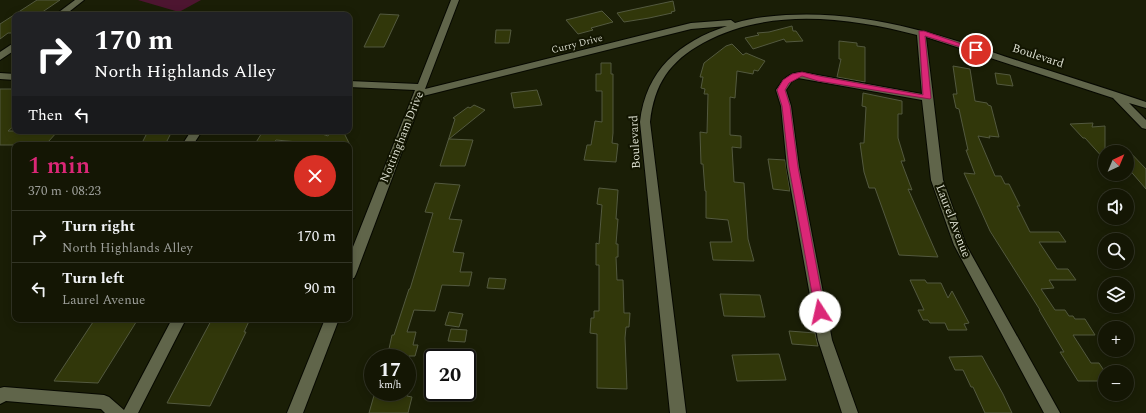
<!DOCTYPE html>
<meta charset="utf-8">
<style>
body{margin:0;font-family:Spectral,serif;background:#212313;color:#f1f3f6;height:100vh;display:flex;flex-direction:column;font-size:15px;white-space:nowrap}
*{box-sizing:border-box;margin:0}
p{font-size:13px;color:#9d9f9a}
.icon{flex:none;width:22px;height:22px;fill:none;stroke:currentColor;stroke-width:2;stroke-linecap:round;stroke-linejoin:round}
.map{position:relative;flex:1;overflow:hidden}
.panel{position:absolute;left:12px;top:142px;width:340px;height:180px;display:flex;flex-direction:column;background:#141604;border-radius:8px;box-shadow:0 2px 10px #0003,0 0 0 1px #333526}
.panel>*{flex:none}
.guide{position:absolute;left:12px;top:12px;width:340px;height:122px;border-radius:8px;box-shadow:0 2px 10px #0003,0 0 0 1px #333526;background:#202124;color:#fff;overflow:hidden}
.needle{width:26px;rotate:44deg}
.fabs{position:absolute;left:1098px;top:145px;display:grid;gap:8px}
.fabs a{display:grid;place-items:center;width:36px;height:36px;border-radius:50%;background:#141604;box-shadow:0 2px 10px #0003,0 0 0 1px #333526;font-size:20px}
.speed{position:absolute;left:364px;top:349px;display:flex;gap:8px;font-size:20px;font-weight:700;text-align:center}
.speed>*{display:grid;place-content:center;width:52px;height:52px;border-radius:50%;background:#141604;box-shadow:0 2px 10px #0003,0 0 0 1px #333526;line-height:1}
.speed small{font-size:10px;font-weight:400}
.speed .limit{border:2px solid #111;border-radius:6px;background:#fff;color:#111}
.pin{position:absolute;display:grid;place-items:center;width:34px;height:34px;color:#fff;margin:-17px;border:2px solid #fff;border-radius:50%;box-shadow:0 1px 4px #0007}
.me{position:absolute;width:44px;margin:-22px;rotate:350deg;stroke-linejoin:round;filter:drop-shadow(0 0 3px #0008)}
.turn{display:flex;align-items:center;gap:14px;height:84px;padding:0 16px;font-size:18px}
.turn .icon{width:52px;height:52px;stroke-width:2.5}
.turn b{display:block;font-size:28px;line-height:34px}
.then{display:flex;align-items:center;height:38px;padding:0 16px;background:#0003;gap:8px;font-size:15px}
.round{display:grid;place-items:center;flex:none;width:42px;height:42px;border-radius:21px;background:#212313}
.head{display:flex;align-items:center;justify-content:space-between;height:68px;padding:0 16px}
h1{font-size:24px;font-weight:600;line-height:30px;color:#db2777}
ul{padding:0;list-style:none}
li{display:flex;align-items:center;gap:12px;height:52px;padding:0 16px;border-top:1px solid #333526}
li div{flex:1}
li b{display:block;font-size:15px}
li em{font-style:normal}
.map>svg:first-child{display:block}
</style>
<div class="map">
<svg width="1146" height="413" viewBox="0 0 1146 413">
<rect width="100%" height="100%" fill="#1a1e06"/>
<!-- green -->
<path fill="#4d1530" d="M138 0H201L179 12Z"/>
<!-- building -->
<g fill="#31370a" stroke="#53593f">
<path d="M37 0H60L38 15H15V33H8L0 39V24Z"/>
<path d="M673 1 675 11 671 12 672 13 649 18 624 22 617 13Z"/>
<path d="M602 11 613 22 591 28 593 30 578 34 566 20Z"/>
<path d="M380 14 399 15 384 47H364Z"/>
<path d="M792 26 793 31H796L803 41 786 42 784 39 753 49 745 38 759 35 757 33 769 32Z"/>
<path d="M496 30H511L509 43H495Z"/>
<path d="M839 41 857 43V46L865 47V82L837 77 841 59H839Z"/>
<path d="M732 44 743 55 746 53 765 61 758 71 754 70 753 74 737 71 735 98 730 97V135L741 136V148L732 147 734 182 744 183 748 239 754 261 713 260 710 242H732L728 220 706 218V191H705L703 164H701L700 132 707 133 708 94H704L705 89 701 88 703 77H700L704 63 726 46Z"/>
<path d="M601 63H611V74H613V133L612 143 618 144 616 162 584 160 587 145H591L595 121 602 122V91H596V74H601Z"/>
<path d="M953 66 970 69 975 101 987 103 988 105 991 106 999 137 989 136 990 138 978 136 995 176H1001L1005 184H1009L1020 206H1017L1030 232H1059L1066 242H1039L1057 269H1068L1076 280H1049L1054 288 1041 289 1055 310H1065L1069 316H1073L1075 319H1085L1095 335H1073L1091 363H1099L1105 372V381H1078L1060 352H1064L1039 310H1040L990 231 964 173 975 174 966 150H968L959 109 956 108 953 94H957Z"/>
<path d="M995 73 1010 75 1013 86 997 84Z"/>
<path d="M0 89H15V125L8 131H58L48 142 36 143 34 145H0Z"/>
<path d="M537 90 542 105 514 108 511 93Z"/>
<path d="M863 93 902 101V114H898V138L905 161H901L912 190 908 189 938 257 899 255 875 188H869L864 172 860 143H864L866 107 862 106Z"/>
<path d="M474 105 485 110 449 139 473 140 465 166H440L455 119 453 118 468 107 470 108Z"/>
<path d="M1093 123 1092 127 1105 126V160L1085 138H1083L1070 124Z"/>
<path d="M148 131H172L166 143H159L157 145H141Z"/>
<path d="M263 131H313L328 136 331 131H343L350 145H299L298 142 276 140 273 144H255Z"/>
<path d="M1127 149 1146 169V189L1127 167Z"/>
<path d="M768 159 785 160 790 191 773 189Z"/>
<path d="M435 183 460 185 449 219 462 220 453 252 464 253 460 272H472L469 286 442 285 435 311 414 310 407 332H416L413 345H418L415 356H409V358H387L392 335H394L409 289H410L433 213 425 212Z"/>
<path d="M599 188 618 190 616 219H618L616 244H618V257H616L617 280H623L624 313H630L629 327H626L625 338 627 389 597 388V334L590 333 591 318H594V311H599V265H596V243L599 244 602 205 597 204Z"/>
<path d="M489 278 506 279 504 289 487 288Z"/>
<path d="M910 280H925L927 283H941L948 298 952 291 969 323 964 324 967 330H948L945 323H930L928 320H923L918 310H924Z"/>
<path d="M720 294 760 295 765 317 724 316Z"/>
<path d="M449 312 463 314 459 327 445 325Z"/>
<path d="M95 319H138L98 383 54 381Z"/>
<path d="M212 319H250L244 332H246L210 406 167 403Z"/>
<path d="M451 329 467 330 465 342 448 341Z"/>
<path d="M789 331 815 333 818 346 792 344Z"/>
<path d="M779 354 786 380 737 381 732 355Z"/>
<path d="M982 356 1003 394 1012 413H985L973 387H971L963 370H955L949 357Z"/>
<path d="M375 392H408L407 396 412 397 408 413H369Z"/>
</g>
<g fill="none" stroke-linecap="round" stroke-linejoin="round">
<defs>
<g id="minor">
<path d="M75 0H84L65 15H55Z"/>
<path d="M451 0H459L425 89 691 23 731 20 735 23C751 18 769 16 786 15 868 10 945 36 1022 62 1063 75 1105 88 1146 102V108L1129 103 1146 120V129L1142 128 1113 98 926 37 943 180 966 245 1060 413H1044L954 245 931 180 922 100 798 78 792 81 786 90 791 106 799 167 832 340 858 413H842L818 340 787 167 781 106 776 90C783 80 788 73 801 72L922 94 917 35C848 17 768 7 703 43 670 61 654 84 650 122L686 413H670L640 122C646 70 679 42 727 26L691 29 423 96 356 274 354 278 349 279V257L415 90 349 87V81L418 84Z"/>
<path d="M15 42V50L0 60V52Z"/>
<path d="M0 73 15 74V80L0 79Z"/>
<path d="M191 131H202L193 145H182Z"/>
<path d="M172 319H186L138 413H105L101 409 6 401 0 404V388L4 387 104 395 109 397 124 410Z"/>
<path d="M325 319H339L303 413H287Z"/>
</g>
</defs>
<!-- minor casing -->
<use href="#minor" stroke="#060800" stroke-width="2"/>
<!-- minor -->
<use href="#minor" fill="#60654a" fill-rule="evenodd"/>
</g>
<!-- route -->
<path fill="#db2777" stroke="#8e194d" d="M919 31H924L979 50 973 51 925 36 931 98 930 99 818 81 802 76 789 83 785 90 790 106 798 167 825 312 824 315 820 316 816 315 789 167 782 106 777 90 783 80 792 74 802 72 819 76 923 95Z"/>
<g text-anchor="middle" dominant-baseline="central" stroke-width="4" stroke-linejoin="round" paint-order="stroke">
<!-- far-street labels -->
<g font-size="10" fill="#daddce" stroke="#121501">
<text transform="translate(577 44) rotate(-14)">Curry Drive</text>
</g>
<!-- street labels -->
<g font-size="12" fill="#daddce" stroke="#121501">
<text transform="translate(1038 56) rotate(18)">Boulevard</text>
<text transform="translate(402 137) rotate(-68)">Nottingham Drive</text>
<text transform="translate(635 142) rotate(-93)">Boulevard</text>
<text transform="translate(953 221) rotate(69)">Laurel Avenue</text>
</g>
</g>
</svg>
<div class="fabs">
<a><svg class="needle" viewBox="-14 -14 28 28"><path d="M0-13l5 13h-10z" fill="#e53935"/><path d="M0 13l5-13h-10z" fill="#9d9f9a"/></svg></a>
<a><svg class="icon" aria-label="sound" viewBox="0 0 24 24"><path d="M4 9h4l5-4v14l-5-4H4zM17 9q2 3 0 6"/></svg></a>
<a><svg class="icon" aria-label="search" viewBox="0 0 24 24"><circle cx="10" cy="10" r="6"/><path d="M15 15l6 6"/></svg></a>
<a><svg class="icon" aria-label="layers" viewBox="0 0 24 24"><path d="M12 4l9 5-9 5-9-5zM3 14l9 5 9-5"/></svg></a>
<a>+</a>
<a>−</a>
</div>
<div class="speed"><div>17<small>km/h</small></div><div class="limit">20</div></div>
<div class="pin" style="left:976px;top:50px;background:#d93025"><svg class="icon" aria-label="arrive" viewBox="0 0 24 24"><path d="M6 21V4h12l-3 4 3 4H6"/></svg></div>
<svg class="me" style="left:820px;top:312px" viewBox="-20 -20 40 40"><circle r="19" fill="#fff"/><path d="M0-13L10 11 0 6-10 11z" fill="#db2777"/></svg>
<div class="guide">
<div class="turn"><svg class="icon" aria-label="right" viewBox="0 0 24 24"><path d="M7 20v-9h11M14 6l5 5-5 5"/></svg><div><b>170 m</b>North Highlands Alley</div></div>
<div class="then">Then<svg class="icon" aria-label="left" viewBox="0 0 24 24"><path d="M17 20v-9H6M10 6l-5 5 5 5"/></svg></div>
</div>
<section class="panel">
<div class="head"><div><h1>1 min</h1><p>370 m · 08:23</p></div><a class="round" style="background:#d93025;color:#fff"><svg class="icon" aria-label="close" viewBox="0 0 24 24"><path d="M6 6l12 12M18 6L6 18"/></svg></a></div>
<ul>
<li><svg class="icon" aria-label="right" viewBox="0 0 24 24"><path d="M7 20v-9h11M14 6l5 5-5 5"/></svg><div><b>Turn right</b><p>North Highlands Alley</p></div><em>170 m</em></li>
<li><svg class="icon" aria-label="left" viewBox="0 0 24 24"><path d="M17 20v-9H6M10 6l-5 5 5 5"/></svg><div><b>Turn left</b><p>Laurel Avenue</p></div><em>90 m</em></li>
</ul>
</section>
</div>
